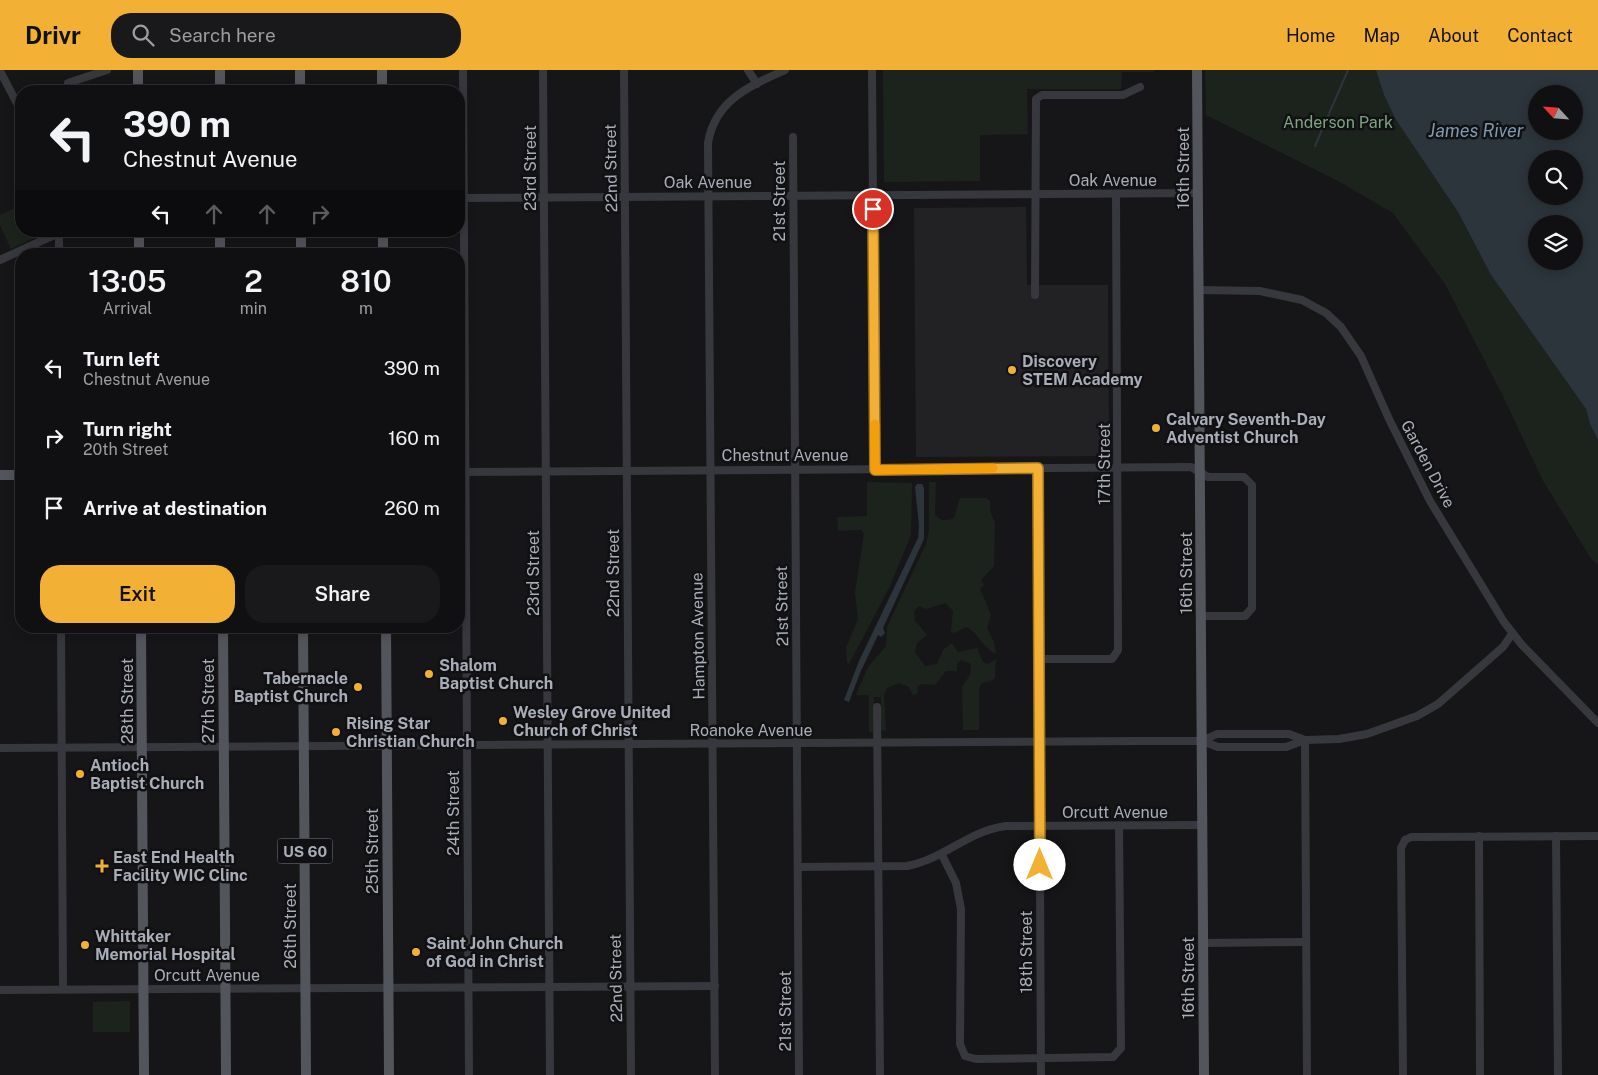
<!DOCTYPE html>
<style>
body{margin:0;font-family:"Public Sans",sans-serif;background:#19191b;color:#f1f3f6;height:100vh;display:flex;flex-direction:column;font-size:19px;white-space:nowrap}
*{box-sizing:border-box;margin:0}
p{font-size:16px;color:#9c9d9f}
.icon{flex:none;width:28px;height:28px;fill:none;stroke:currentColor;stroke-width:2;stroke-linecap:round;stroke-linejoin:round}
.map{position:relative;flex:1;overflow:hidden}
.side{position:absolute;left:15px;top:178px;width:450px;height:385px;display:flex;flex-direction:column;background:#101012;border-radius:20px;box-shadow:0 2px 12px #0003,0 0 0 1px #303032}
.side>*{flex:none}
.guide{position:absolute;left:15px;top:15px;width:450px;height:152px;border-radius:20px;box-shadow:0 2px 12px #0003,0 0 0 1px #303032;background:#101012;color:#f1f3f6;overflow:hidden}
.needle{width:32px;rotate:296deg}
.tools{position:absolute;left:1528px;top:15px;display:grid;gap:10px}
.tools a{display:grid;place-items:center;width:55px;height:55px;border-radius:50%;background:#101012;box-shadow:0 2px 12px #0003,0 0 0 1px #303032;font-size:25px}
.pin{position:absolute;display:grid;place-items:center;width:42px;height:42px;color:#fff;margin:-21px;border:2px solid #fff;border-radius:50%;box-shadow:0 1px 5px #0007}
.me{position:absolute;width:55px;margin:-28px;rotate:0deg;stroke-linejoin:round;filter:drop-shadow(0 0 4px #0008)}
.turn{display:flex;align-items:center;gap:18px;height:105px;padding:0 25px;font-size:22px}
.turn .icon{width:65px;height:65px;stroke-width:2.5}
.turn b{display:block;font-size:35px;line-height:42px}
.lanes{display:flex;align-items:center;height:48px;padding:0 25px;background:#0003;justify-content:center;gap:25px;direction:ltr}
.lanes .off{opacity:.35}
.eta{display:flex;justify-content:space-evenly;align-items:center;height:85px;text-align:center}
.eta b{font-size:30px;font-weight:600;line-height:35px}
.primary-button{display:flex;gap:10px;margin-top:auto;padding:10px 25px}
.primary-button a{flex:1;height:58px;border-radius:20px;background:#f2b134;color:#111;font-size:20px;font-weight:600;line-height:58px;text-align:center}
.primary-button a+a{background:#19191b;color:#f1f3f6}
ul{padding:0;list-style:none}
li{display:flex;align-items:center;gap:15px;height:70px;padding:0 25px}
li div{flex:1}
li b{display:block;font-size:19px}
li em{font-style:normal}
header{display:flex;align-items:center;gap:30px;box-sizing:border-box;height:70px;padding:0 25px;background:#f2b134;color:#111}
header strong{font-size:24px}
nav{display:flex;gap:28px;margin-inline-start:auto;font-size:18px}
.search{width:350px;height:45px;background:#19191b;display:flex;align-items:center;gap:12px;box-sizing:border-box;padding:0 18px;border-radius:20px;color:#9c9d9f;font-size:19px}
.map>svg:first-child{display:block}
</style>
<header>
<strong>Drivr</strong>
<div class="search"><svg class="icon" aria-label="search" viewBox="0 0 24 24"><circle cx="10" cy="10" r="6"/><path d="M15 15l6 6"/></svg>Search here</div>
<nav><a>Home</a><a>Map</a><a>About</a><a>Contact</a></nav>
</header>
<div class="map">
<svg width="1598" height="1005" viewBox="0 0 1598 1005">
<rect width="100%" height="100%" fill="#161618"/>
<!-- built -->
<path fill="#222225" d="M1026 137 1027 215H1108L1109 386 916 387 914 138Z"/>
<!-- green -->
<g fill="#1c231d">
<path d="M883 0H1154V2H1122L1121 19H1027L1028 64 980 65V111L884 112Z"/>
<path d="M1205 0H1376L1384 25 1396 50 1458 142 1491 205 1586 339 1590 354 1598 370V495L1590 487 1542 409 1503 326 1445 214 1393 143 1338 111 1206 45Z"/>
<path d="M21 135V161H49L11 179 0 155V145Z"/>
<path d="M867 412 912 413 911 465 890 516 849 594 847 592 846 578 858 549 855 522 864 463 861 460 838 461 837 447 867 446Z"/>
<path d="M929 412H936L935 445C942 452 946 451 954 448L960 428H986L990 431V441L995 453 994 496 981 510 984 515 980 518 991 545 987 558 994 572 996 584C982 577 977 561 966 557L955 563 951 562 953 541 946 533 926 539 919 536 914 541 915 551 927 565 917 573 915 582 925 596 937 594 943 580 952 573 958 582 977 578 983 592 988 594 996 589 995 608 991 611 982 613 979 618V660H963L962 617 970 605 971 594 961 590 957 594V601H946L935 615 922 614 918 616 917 624 913 625 909 617 899 613 887 618 884 625 886 661 881 660V627H874L873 662H869V625H856L868 597 886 576 887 557 926 474 929 460Z"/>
<path d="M130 931V962H93V932Z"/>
</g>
<!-- water -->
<g fill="#2c353c" fill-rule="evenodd">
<path d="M1376 0H1598V370L1590 354 1586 339 1491 205 1458 142 1396 50 1384 25ZM1536 24H1574V61H1536ZM1536 89H1574V126H1536ZM1536 154H1574V191H1536Z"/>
<path d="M917 414H922L924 418V469L883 558 885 563 881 567 878 565 860 603 849 632 844 630 859 591 918 468 919 456 915 417Z"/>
</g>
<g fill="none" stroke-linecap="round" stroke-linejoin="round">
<!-- stream -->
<path stroke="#2c353c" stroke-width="2" d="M1315 76 1348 0"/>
<!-- minor -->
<g stroke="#37383d" stroke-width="8">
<path d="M463 0 469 1005"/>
<path d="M543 0 550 1005"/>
<path d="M624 0 631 1005"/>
<path d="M748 0 757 14"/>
<path d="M872 0 875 399"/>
<path d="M0 1 21 41"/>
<path d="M68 13 107 0"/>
<path d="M793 67 799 1005"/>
<path d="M459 128 1198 123"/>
<path d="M59 163V184"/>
<path d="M0 190 63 161"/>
<path d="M1199 220 1260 221 1302 230 1326 243 1341 257 1361 286 1389 349 1430 431 1504 552 1522 575 1598 653"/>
<path d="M1035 225 1036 29 1042 25H1123L1140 17"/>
<path d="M1038 398 1041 1005"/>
<path d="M459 402 1191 397 1208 407H1244L1252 415V538L1245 546H1201"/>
<path d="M61 556 63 919"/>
<path d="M1038 589H1112L1118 580 1116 124"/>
<path d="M877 637 880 1005"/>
<path d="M1305 670 1307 1005"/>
<path d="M1202 671 1217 664H1289L1305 670"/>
<path d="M0 678 1137 671H1202L1218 677H1286L1305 670 1339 669 1367 664 1417 646 1438 634 1503 577 1512 564"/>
<path d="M1479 766 1480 1005"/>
<path d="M1556 766 1558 1005"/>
<path d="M1405 770 1411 767 1598 766"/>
<path d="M942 785 956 813 961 839 960 974 965 986 976 989 1113 987 1121 978 1119 756"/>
<path d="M798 797 907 796C945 789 967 761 1006 756L1202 755"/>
<path d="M1203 873 1306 872"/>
<path d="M0 920 715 916"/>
<path d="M715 1005 708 73C715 30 750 16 785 0"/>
<path d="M1403 1005 1401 778 1405 770"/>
</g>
<!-- major -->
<g stroke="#53555c" stroke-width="10">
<path d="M138 0V21"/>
<path d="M220 0V21"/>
<path d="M300 0V21"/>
<path d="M382 0V21"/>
<path d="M1197 0 1204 1005"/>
<path d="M139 161V184"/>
<path d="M220 161V184"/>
<path d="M301 161V184"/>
<path d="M383 161V184"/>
<path d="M0 405H21"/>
<path d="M141 556 144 1005"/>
<path d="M223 556 226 1005"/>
<path d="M303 556 306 1005"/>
<path d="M386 556 389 1005"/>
</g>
</g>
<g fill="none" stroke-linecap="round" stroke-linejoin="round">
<defs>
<path id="route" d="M873 139 875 400 1038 398 1040 795"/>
</defs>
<!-- route casing -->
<use href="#route" stroke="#9d7322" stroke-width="12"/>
<!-- route -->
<use href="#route" stroke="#f2b134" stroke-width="9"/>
<!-- slow -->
<path stroke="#f59e0b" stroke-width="9" d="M875 354V400L993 398"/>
</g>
<!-- markers -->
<g fill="#f2b134" stroke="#111113" stroke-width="2">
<circle cx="1012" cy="300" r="5"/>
<circle cx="1156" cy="358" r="5"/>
<circle cx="429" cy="604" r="5"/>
<circle cx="358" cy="617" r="5"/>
<circle cx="503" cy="651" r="5"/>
<circle cx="336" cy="662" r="5"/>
<circle cx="80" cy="704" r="5"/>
<path d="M99.5 788.5h5v5h5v5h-5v5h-5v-5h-5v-5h5z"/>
<circle cx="85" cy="875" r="5"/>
<circle cx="416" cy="882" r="5"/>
</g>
<g text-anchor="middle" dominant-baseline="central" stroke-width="5" stroke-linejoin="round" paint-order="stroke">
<!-- shield labels -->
<rect fill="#111113" stroke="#7b7e86" stroke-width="1" x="277.5" y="768.5" width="55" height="25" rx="4"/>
<g font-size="15" font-weight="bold" fill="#a8adb8">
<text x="305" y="781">US 60</text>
</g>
<!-- park labels -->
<g font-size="16" fill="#7fa381" stroke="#111113">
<text x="1338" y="52">Anderson Park</text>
</g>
<!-- street labels -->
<g font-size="16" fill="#a8adb8" stroke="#111113">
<text transform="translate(530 98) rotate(-90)">23rd Street</text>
<text transform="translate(611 98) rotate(-91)">22nd Street</text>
<text transform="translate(1183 98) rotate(-90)">16th Street</text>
<text x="1113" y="110">Oak Avenue</text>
<text x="708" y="112">Oak Avenue</text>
<text transform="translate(779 131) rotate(-90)">21st Street</text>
<text x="785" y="385">Chestnut Avenue</text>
<text transform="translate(1104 394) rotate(-90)">17th Street</text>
<text transform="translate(1428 394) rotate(62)">Garden Drive</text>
<text transform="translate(533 503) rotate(-90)">23rd Street</text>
<text transform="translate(613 503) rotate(-90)">22nd Street</text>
<text transform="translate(1186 503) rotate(-90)">16th Street</text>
<text transform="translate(782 536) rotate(-91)">21st Street</text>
<text transform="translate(698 566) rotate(-91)">Hampton Avenue</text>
<text transform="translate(127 631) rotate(-90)">28th Street</text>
<text transform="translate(208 631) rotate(-90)">27th Street</text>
<text x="751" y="660">Roanoke Avenue</text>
<text x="1115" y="742">Orcutt Avenue</text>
<text transform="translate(453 743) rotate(-90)">24th Street</text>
<text transform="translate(372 781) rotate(-90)">25th Street</text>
<text transform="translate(290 856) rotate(-90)">26th Street</text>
<text transform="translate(1026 882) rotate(-90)">18th Street</text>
<text x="207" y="905">Orcutt Avenue</text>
<text transform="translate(616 908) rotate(-91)">22nd Street</text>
<text transform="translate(1188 908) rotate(-90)">16th Street</text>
<text transform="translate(785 941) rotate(-90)">21st Street</text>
</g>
<!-- poi labels -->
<g font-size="16" font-weight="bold" fill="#a8adb8" stroke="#111113" text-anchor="start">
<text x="1022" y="291">Discovery<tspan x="1022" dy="18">STEM Academy</tspan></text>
<text x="1166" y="349">Calvary Seventh-Day<tspan x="1166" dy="18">Adventist Church</tspan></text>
<text x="439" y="595">Shalom<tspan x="439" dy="18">Baptist Church</tspan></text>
<text x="348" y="608" text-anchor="end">Tabernacle<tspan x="348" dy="18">Baptist Church</tspan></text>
<text x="513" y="642">Wesley Grove United<tspan x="513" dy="18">Church of Christ</tspan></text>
<text x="346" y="653">Rising Star<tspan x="346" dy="18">Christian Church</tspan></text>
<text x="90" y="695">Antioch<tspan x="90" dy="18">Baptist Church</tspan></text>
<text x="113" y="787">East End Health<tspan x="113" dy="18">Facility WIC Clinc</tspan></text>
<text x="95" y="866">Whittaker<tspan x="95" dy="18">Memorial Hospital</tspan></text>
<text x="426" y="873">Saint John Church<tspan x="426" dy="18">of God in Christ</tspan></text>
</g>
<!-- water labels -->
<g font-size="18" font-style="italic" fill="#7f9bb3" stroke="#111113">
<text x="1476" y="60">James River</text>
</g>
</g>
</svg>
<div class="tools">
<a><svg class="needle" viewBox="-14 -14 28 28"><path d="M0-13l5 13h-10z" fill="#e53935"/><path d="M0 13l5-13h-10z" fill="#9c9d9f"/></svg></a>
<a><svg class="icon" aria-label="search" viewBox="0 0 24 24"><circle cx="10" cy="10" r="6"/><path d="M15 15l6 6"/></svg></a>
<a><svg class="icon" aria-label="layers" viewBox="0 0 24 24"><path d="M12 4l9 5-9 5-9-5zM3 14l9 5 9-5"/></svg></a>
</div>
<div class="pin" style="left:873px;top:139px;background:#d93025"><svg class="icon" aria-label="arrive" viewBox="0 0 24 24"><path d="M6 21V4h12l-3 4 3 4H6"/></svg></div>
<svg class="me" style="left:1040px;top:795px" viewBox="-20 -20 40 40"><circle r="19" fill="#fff"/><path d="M0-13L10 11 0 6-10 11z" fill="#f2b134"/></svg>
<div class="guide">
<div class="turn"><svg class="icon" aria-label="left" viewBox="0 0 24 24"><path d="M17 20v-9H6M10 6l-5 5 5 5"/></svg><div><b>390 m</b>Chestnut Avenue</div></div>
<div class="lanes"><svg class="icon" aria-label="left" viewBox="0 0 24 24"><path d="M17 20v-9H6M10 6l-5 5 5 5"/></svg><svg class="icon off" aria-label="ahead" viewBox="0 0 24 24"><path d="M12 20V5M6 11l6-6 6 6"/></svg><svg class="icon off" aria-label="ahead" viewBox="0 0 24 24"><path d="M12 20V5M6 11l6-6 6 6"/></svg><svg class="icon off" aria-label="right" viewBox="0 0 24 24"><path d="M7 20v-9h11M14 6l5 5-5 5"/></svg></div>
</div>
<section class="side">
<div class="eta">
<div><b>13:05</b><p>Arrival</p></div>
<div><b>2</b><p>min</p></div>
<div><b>810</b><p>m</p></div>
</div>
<ul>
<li><svg class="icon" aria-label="left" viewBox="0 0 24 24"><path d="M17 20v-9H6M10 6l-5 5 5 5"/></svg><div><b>Turn left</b><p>Chestnut Avenue</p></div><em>390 m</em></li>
<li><svg class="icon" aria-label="right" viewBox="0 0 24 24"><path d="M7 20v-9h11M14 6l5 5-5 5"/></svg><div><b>Turn right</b><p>20th Street</p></div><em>160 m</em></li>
<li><svg class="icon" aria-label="arrive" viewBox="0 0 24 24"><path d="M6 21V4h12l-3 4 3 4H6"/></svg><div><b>Arrive at destination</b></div><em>260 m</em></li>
</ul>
<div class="primary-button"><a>Exit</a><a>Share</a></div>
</section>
</div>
